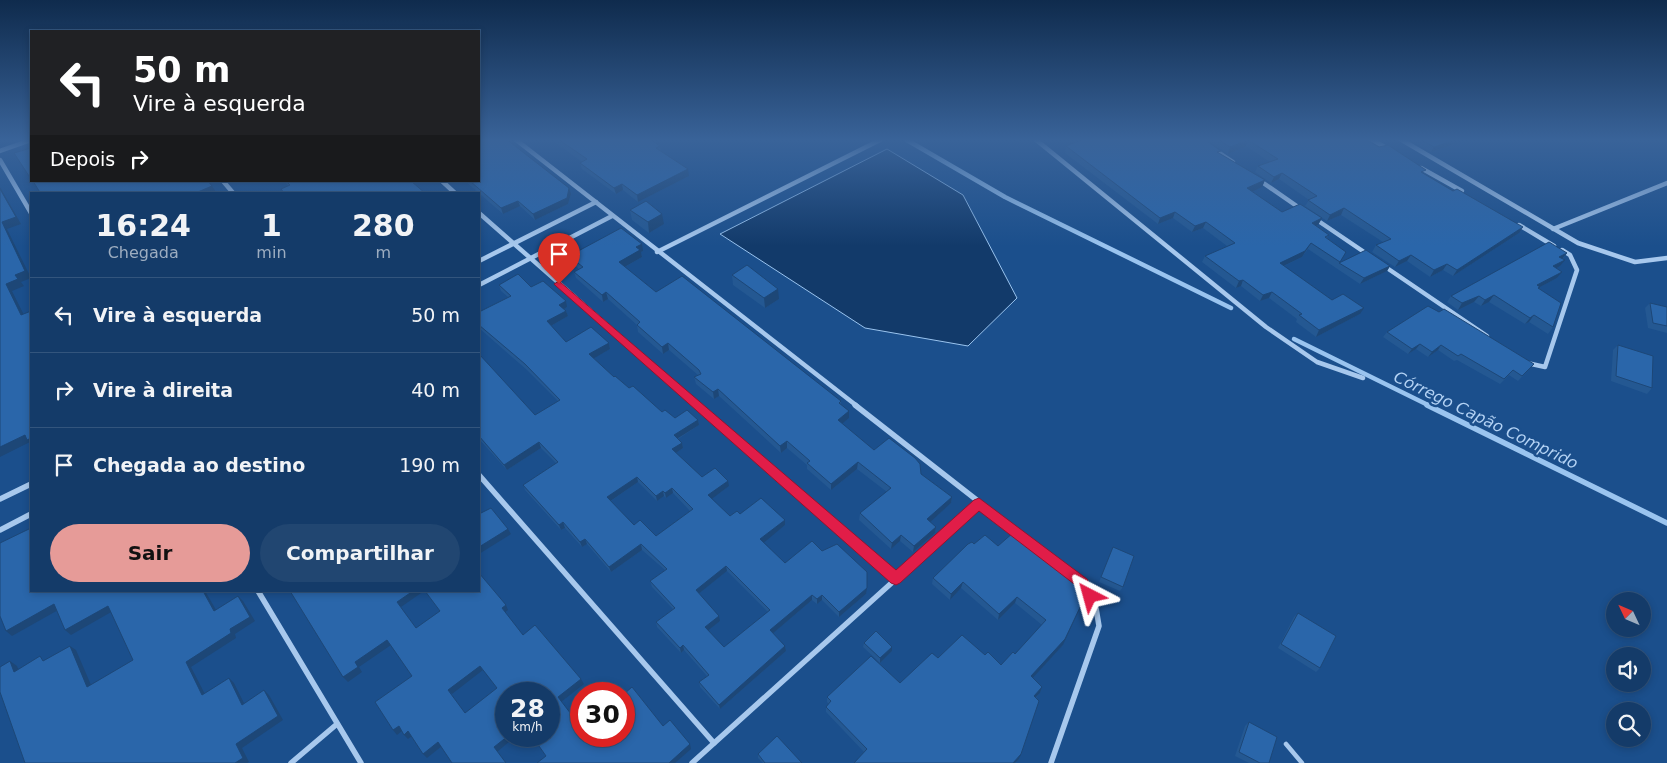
<!DOCTYPE html>
<html lang="pt">
<meta charset="utf-8">
<style>
body{margin:0;font-family:"DejaVu Sans",sans-serif;background:#214671;color:#f1f3f6;height:100vh;display:flex;flex-direction:column;font-size:19px;white-space:nowrap}
*{box-sizing:border-box;margin:0}
p{font-size:16px;color:#9dadc0}
.icon{flex:none;width:28px;height:28px;fill:none;stroke:currentColor;stroke-width:2;stroke-linecap:round;stroke-linejoin:round}
.map{position:relative;flex:1;overflow:hidden}
.details{position:absolute;left:30px;top:192px;width:450px;height:400px;display:flex;flex-direction:column;background:#143b69;border-radius:0px;box-shadow:0 2px 8px #0003,0 0 0 1px #33557d}
.details>*{flex:none}
.guide{position:absolute;left:30px;top:30px;width:450px;height:152px;border-radius:0px;box-shadow:0 2px 8px #0003,0 0 0 1px #33557d;background:#202124;color:#fff;overflow:hidden}
.needle{width:32px;rotate:314deg}
.tools{position:absolute;left:1606px;top:592px;display:grid;gap:10px}
.tools a{display:grid;place-items:center;width:45px;height:45px;border-radius:50%;background:#143b69;box-shadow:0 2px 8px #0003,0 0 0 1px #33557d;font-size:25px}
.speed{position:absolute;left:495px;top:682px;display:flex;gap:10px;font-size:25px;font-weight:700;text-align:center}
.speed>*{display:grid;place-content:center;width:65px;height:65px;border-radius:50%;background:#143b69;box-shadow:0 2px 8px #0003,0 0 0 1px #33557d;line-height:1}
.speed small{font-size:12px;font-weight:400}
.speed .limit{border:8px solid #d22;background:#fff;color:#111}
.pin{position:absolute;display:grid;place-items:center;width:42px;height:42px;color:#fff;margin:-51px -21px;border-radius:50% 50% 50% 0;rotate:-45deg;box-shadow:0 0 5px #0007}
.pin .icon{rotate:45deg}
.me{position:absolute;width:55px;margin:-28px;rotate:321deg;stroke-linejoin:round;filter:drop-shadow(0 0 4px #0008)}
.turn{display:flex;align-items:center;gap:18px;height:105px;padding:0 20px;font-size:22px}
.turn .icon{width:65px;height:65px;stroke-width:2.5}
.turn b{display:block;font-size:35px;line-height:42px}
.then{display:flex;align-items:center;height:48px;padding:0 20px;background:#0003;gap:10px;font-size:19px}
.eta{display:flex;justify-content:space-evenly;align-items:center;height:85px;text-align:center}
.eta b{font-size:30px;font-weight:800;line-height:35px}
.primary-button{display:flex;gap:10px;margin-top:auto;padding:10px 20px}
.primary-button a{flex:1;height:58px;border-radius:30px;background:#e69b98;color:#111;font-size:20px;font-weight:800;line-height:58px;text-align:center}
.primary-button a+a{background:#214671;color:#f1f3f6}
ul{padding:0;list-style:none}
li{display:flex;align-items:center;gap:15px;height:75px;padding:0 20px;border-top:1px solid #33557d}
li div{flex:1}
li b{display:block;font-size:19px}
li em{font-style:normal}
.map>svg:first-child{display:block}
</style>
<div class="map">
<svg width="1667" height="763" viewBox="0 0 1667 763">
<rect width="100%" height="100%" fill="#1b4f8c"/>
<!-- water -->
<path fill="#123a6a" stroke="#9ac4ef" d="M887 149 963 195 1017 298 968 346 865 328 720 234Z"/>
<g fill="none" stroke-linecap="round" stroke-linejoin="round">
<!-- stream-far1 -->
<g stroke="#9ac4ef" stroke-width="4.5">
<path d="M905 139 1005 197 1231 308"/>
<path d="M1294 339 1430 406"/>
</g>
<!-- stream -->
<path stroke="#9ac4ef" stroke-width="5.5" d="M1427 405 1667 523"/>
<!-- service -->
<path stroke="#a7c8ed" stroke-width="4.5" d="M1286 744 1302 763"/>
<!-- minor-far1 -->
<g stroke="#a7c8ed" stroke-width="4.5">
<path d="M515 139 857 406"/>
<path d="M1035 139 1266 327 1317 362 1363 378"/>
<path d="M1371 139 1388 149"/>
<path d="M1400 139 1578 243 1635 262 1667 258"/>
<path d="M1215 150 1233 162"/>
<path d="M0 151 31 140"/>
<path d="M0 160 31 213"/>
<path d="M1421 168 1462 191"/>
<path d="M1259 180 1301 209"/>
<path d="M223 181 234 194"/>
<path d="M442 181 456 194"/>
<path d="M479 213 699 406"/>
<path d="M1314 218 1367 254"/>
<path d="M1519 225 1554 246"/>
<path d="M1553 229 1667 183"/>
<path d="M657 252 882 139"/>
<path d="M479 261 596 202"/>
<path d="M1384 266 1487 336"/>
<path d="M479 285 612 216"/>
<path d="M1527 363 1545 367 1577 270 1570 255 1562 250"/>
</g>
<!-- minor -->
<g stroke="#a7c8ed" stroke-width="5.5">
<path d="M698 405 896 579"/>
<path d="M855 405 1083 583 1096 608 1099 626 1051 763"/>
<path d="M479 475 714 743"/>
<path d="M0 499 31 484"/>
<path d="M0 530 31 514"/>
<path d="M258 591 361 763"/>
<path d="M291 763 337 724"/>
<path d="M692 763 979 504"/>
</g>
</g>
<!-- wall -->
<g fill="#245892" fill-rule="evenodd">
<path d="M555 139H650L660 146 661 151 689 176 638 202 623 190 616 194 582 169 580 163 582 162 556 143Z"/>
<path d="M1071 139H1204L1220 154 1265 180 1262 187 1252 191 1282 212 1322 218 1318 225 1316 226 1329 235 1327 238 1346 252 1340 262 1390 266 1387 271 1360 284 1336 268 1337 266 1336 268 1308 249 1302 257 1284 266 1332 300 1360 314 1316 337 1296 322 1297 319 1269 298 1260 301 1241 286 1236 288 1202 262 1205 256 1227 246 1203 228 1192 232 1173 218 1158 224 1065 153 1066 146 1075 142Z"/>
<path d="M1206 139H1365L1424 173 1519 233 1453 276 1443 270 1430 277 1407 261 1395 267 1372 252 1376 245 1383 242 1341 215 1327 221 1305 206 1309 200 1279 179 1271 183 1255 172 1258 166 1270 162 1246 146 1228 154Z"/>
<path d="M1415 139H1470L1431 152 1413 142Z"/>
<path d="M284 181H411L426 194H284L281 189 288 186Z"/>
<path d="M465 181H479L571 194 568 204 535 220 520 206 503 214Z"/>
<path d="M630 210 664 224 649 233 632 220Z"/>
<path d="M643 251 641 252 642 257 625 267 656 292 841 401V405L849 411V418L842 423 874 450 921 474 952 497 951 503 930 522 936 527 935 533 913 552 900 541 891 549 859 520 860 513 887 492 857 469 831 490 807 469V465L787 448 781 453 719 396 714 399 696 384 694 377 698 375 669 350 663 354 638 332 637 325 608 299 603 302 576 278 574 272 579 269 571 262 569 256Z"/>
<path d="M1567 253 1563 259 1560 266 1556 268 1562 272 1557 278 1540 287 1539 289 1553 327 1548 334 1529 322 1525 324 1489 302 1481 306 1474 302 1458 310 1447 302 1451 296Z"/>
<path d="M732 275 779 299 765 308 733 285Z"/>
<path d="M499 285 531 287 567 307 564 309 566 311 568 316 551 326 566 342 609 343 610 349 594 358 614 377 662 412 675 418 698 420 699 425 678 439 682 443 683 448 676 453 702 477 729 486 711 499 730 516 740 514 785 520V525L763 542 785 563 866 594 839 617 822 600 817 604 812 600 773 633 785 646 786 651 720 709 700 687 699 682 707 676 684 650 681 653 657 627 656 622 673 609 652 587 650 581 665 570 642 550 611 572 587 544 582 547 565 528 561 530 525 490 523 485 556 463 541 448 507 470 479 439V354L535 415 558 401 527 370 479 328V312L508 297 501 291ZM638 482 657 501 664 496 666 498 673 493 690 511 656 536 634 525 611 501ZM727 571 768 612 724 647 708 630 720 621 699 593Z"/>
<path d="M1650 303 1667 307V333L1648 328 1645 308Z"/>
<path d="M1387 332 1534 364 1518 381 1509 375 1500 384 1457 360 1454 361 1438 350 1428 357 1416 349 1408 354 1383 337Z"/>
<path d="M1618 345 1652 388 1647 394 1611 381 1613 350Z"/>
<path d="M985 535 1063 645 1032 678 1042 687 1040 693 1036 698 1019 759 1015 763H854L864 752 826 712V707L829 704 827 702V697L900 683 938 658 985 655 1001 665 1015 654 1042 625 1015 603 998 620 961 588 950 600 932 584 933 578Z"/>
<path d="M1113 547 1123 587 1120 591 1099 582Z"/>
<path d="M1298 613 1320 668 1316 672 1278 648 1294 617Z"/>
<path d="M864 643 892 647V651L880 663 863 647Z"/>
<path d="M1249 722 1269 763H1249L1235 756 1245 726Z"/>
<path d="M758 754 802 763H763L758 758Z"/>
</g>
<!-- shaded-wall -->
<g fill="#1d4777">
<path d="M1458 139H1470L1431 152 1434 147Z"/>
<path d="M1248 140 1246 146 1228 154 1230 147Z"/>
<path d="M688 169 689 176 638 202 637 195Z"/>
<path d="M1282 173 1279 179 1271 183 1274 177Z"/>
<path d="M1265 180 1262 187 1245 195 1247 188Z"/>
<path d="M622 184 623 190 616 194 614 188Z"/>
<path d="M212 186 216 192 212 194H193Z"/>
<path d="M0 187 21 224 7 229 31 278 21 282 24 286 12 291 27 321 21 315 6 284 15 275 2 222Z"/>
<path d="M569 188 571 194 568 204 535 220 533 214Z"/>
<path d="M518 201 520 206 503 214 501 208Z"/>
<path d="M1344 208 1341 215 1327 221 1330 215Z"/>
<path d="M1175 212 1173 218 1158 224 1160 218Z"/>
<path d="M662 214 664 224 649 233 648 222Z"/>
<path d="M1322 218 1318 225 1308 229 1312 223Z"/>
<path d="M1206 222 1203 228 1192 232 1195 226Z"/>
<path d="M1523 227 1519 233 1453 276 1457 270Z"/>
<path d="M1311 243 1302 257 1277 269 1280 263Z"/>
<path d="M642 244 643 251 641 252 642 257 621 269 619 262 636 247Z"/>
<path d="M1567 253 1562 259 1559 257Z"/>
<path d="M1411 255 1407 261 1395 267 1399 261Z"/>
<path d="M1565 260 1560 266 1548 273 1553 266Z"/>
<path d="M1447 264 1443 270 1430 277 1434 270Z"/>
<path d="M1390 266 1387 271 1360 284 1364 278Z"/>
<path d="M1562 272 1557 278 1540 287 1536 293 1537 285Z"/>
<path d="M1243 280 1241 286 1236 288 1239 281Z"/>
<path d="M778 289 779 299 765 308 764 298Z"/>
<path d="M606 292 608 299 603 302 602 295Z"/>
<path d="M1272 292 1269 298 1260 301 1263 295Z"/>
<path d="M1494 295 1489 302 1481 306 1485 300Z"/>
<path d="M1479 296 1474 302 1458 310 1462 303Z"/>
<path d="M566 301 567 307 561 311 559 305Z"/>
<path d="M1364 308 1360 314 1316 337 1319 330Z"/>
<path d="M566 311 568 316 549 327 547 321Z"/>
<path d="M1534 315 1529 322 1525 324 1530 318Z"/>
<path d="M609 343 610 349 591 360 589 354Z"/>
<path d="M668 343 669 350 663 354 662 347Z"/>
<path d="M1420 344 1416 349 1408 354 1412 349Z"/>
<path d="M1441 345 1438 350 1428 357 1432 352Z"/>
<path d="M718 389 719 396 714 399 713 392Z"/>
<path d="M849 411V418L838 427V420Z"/>
<path d="M698 420 699 425 675 440 674 435Z"/>
<path d="M25 435 31 438V444L30 442 0 457V447Z"/>
<path d="M787 441V448L781 453 780 446Z"/>
<path d="M539 442 541 448 507 470 504 465Z"/>
<path d="M682 443 683 448 673 455 672 449Z"/>
<path d="M858 462 857 469 831 490V484Z"/>
<path d="M637 477 638 482 609 502 607 497Z"/>
<path d="M728 481 729 486 709 501 708 495Z"/>
<path d="M672 488 673 493 666 498 665 493Z"/>
<path d="M663 491 664 496 657 501 656 496Z"/>
<path d="M952 497 951 503 926 526 927 519Z"/>
<path d="M785 520V525L761 545 760 539Z"/>
<path d="M563 522 565 528 561 530 559 525Z"/>
<path d="M936 527 935 533 913 552 914 546Z"/>
<path d="M508 529 511 534 479 554V547Z"/>
<path d="M901 535 900 541 891 549 892 543Z"/>
<path d="M585 539 587 544 582 547 580 542Z"/>
<path d="M641 544 642 550 611 572 609 567Z"/>
<path d="M726 566 727 571 697 595 696 590Z"/>
<path d="M963 582 961 588 950 600 951 594Z"/>
<path d="M867 588 866 594 839 617V612Z"/>
<path d="M203 591H205L219 615 214 611Z"/>
<path d="M413 591H424L401 607 397 602Z"/>
<path d="M812 595V600L771 635 770 630Z"/>
<path d="M822 595V600L817 604V599Z"/>
<path d="M238 596 243 601 255 621 235 634 236 638 191 667 208 700 202 695 186 662 230 629Z"/>
<path d="M1017 597 1015 603 998 620 999 614Z"/>
<path d="M1083 601 1063 645 1029 682 1031 676Z"/>
<path d="M54 604 60 609 12 636 6 631Z"/>
<path d="M506 605 508 610 504 613 502 608Z"/>
<path d="M108 606 113 611 71 635 65 630Z"/>
<path d="M719 616 720 621 706 632 705 627Z"/>
<path d="M387 640 391 645 359 667 362 672 348 682 343 677 355 662Z"/>
<path d="M683 645 684 650 681 653 680 648Z"/>
<path d="M70 646 76 650 94 692 87 687Z"/>
<path d="M785 646 786 651 720 709 719 705Z"/>
<path d="M892 647V651L880 663V658Z"/>
<path d="M10 661 17 666 21 676 14 672Z"/>
<path d="M480 666 483 670 452 694 448 690Z"/>
<path d="M229 678 234 683 247 709 242 705Z"/>
<path d="M581 679 584 684 561 702 558 697Z"/>
<path d="M1042 687 1040 693 1032 701 1034 696Z"/>
<path d="M264 690 269 695 283 720 242 748 249 762 247 763H235L236 744Z"/>
<path d="M399 726 402 731 397 735 393 730Z"/>
<path d="M408 731 412 736 408 739 404 735Z"/>
<path d="M508 736H516L497 752 494 747Z"/>
<path d="M438 742 442 746 427 758 423 754Z"/>
<path d="M690 744 691 749 675 763H669Z"/>
<path d="M1021 754 1019 759 1015 763H1013Z"/>
</g>
<!-- building -->
<g fill="#2a66aa" stroke="#1d4777" fill-rule="evenodd">
<path d="M479 139H506L569 188 567 198 533 214 518 201 501 208 470 181H479Z"/>
<path d="M558 139H650L660 146 656 148 688 169 637 195 622 184 614 188 580 163 587 159Z"/>
<path d="M1080 139H1204L1221 151 1217 152 1265 180 1247 188 1282 212 1300 204 1322 218 1312 223 1329 235 1325 237 1346 252 1340 262 1311 243 1305 251 1280 263 1332 300 1343 294 1364 308 1319 330 1299 315 1302 314 1272 292 1263 295 1243 280 1239 281 1205 256 1235 243 1206 222 1195 226 1175 212 1160 218 1066 146 1081 140Z"/>
<path d="M1218 139H1365L1379 147 1388 145 1426 170 1421 172 1453 191 1457 189 1523 227 1457 270 1447 264 1434 270 1411 255 1399 261 1376 245 1391 239 1344 208 1330 215 1308 200 1317 196 1282 173 1274 177 1258 166 1278 159 1248 140 1230 147Z"/>
<path d="M1419 139H1458L1434 147Z"/>
<path d="M31 148V179L14 153Z"/>
<path d="M33 181H208L212 186 193 194H41Z"/>
<path d="M286 181H411L426 194H285L281 189 290 185Z"/>
<path d="M0 189 16 217 2 222 25 271 15 275 18 279 6 284 21 315 31 311V438L27 440 25 435 0 447Z"/>
<path d="M646 201 662 214 648 222 630 210Z"/>
<path d="M621 228 642 244 636 247 640 250 619 262 656 292 682 276 841 401 839 403 849 411 838 420 874 450 889 438 915 458 920 464 921 474 952 497 927 519 936 527 914 546 901 535 892 543 860 513 891 488 858 462 831 484 807 463 810 461 787 441 780 446 718 389 713 392 694 377 701 374 699 370 668 343 662 347 637 325 640 322 606 292 602 295 574 272 583 267 569 256Z"/>
<path d="M1549 242 1567 253 1559 257 1565 260 1553 266 1562 272 1537 285 1540 287 1538 288 1561 303 1553 327 1534 315 1530 318 1494 295 1485 300 1479 296 1462 303 1451 296Z"/>
<path d="M1366 250 1390 266 1364 278 1339 263Z"/>
<path d="M747 265 778 289 764 298 732 275Z"/>
<path d="M518 274 531 287 543 281 566 301 559 305 566 311 547 321 566 342 591 327 609 343 589 354 614 377 615 376 629 388 633 386 662 412 665 410 675 418 687 410 698 420 674 435 682 443 672 449 702 477 715 468 728 481 708 495 730 516 737 511 740 514 761 498 785 520 760 539 785 563 812 541 822 551 837 544 867 572V588L839 612 822 595 817 599 812 595 770 630 785 646 719 705 699 682 709 675 683 645 680 648 656 622 675 608 650 581 667 569 641 544 609 567 585 539 580 542 563 522 559 525 523 485 558 462 539 442 504 465 479 436V354L535 415 560 400 525 364 479 325V312L511 296 499 285ZM637 477 656 496 663 491 665 493 672 488 693 509 656 536 640 520 634 525 607 497ZM726 566 770 610 724 647 705 627 719 616 696 590Z"/>
<path d="M1650 303 1667 307V326L1653 323Z"/>
<path d="M1428 306 1439 312 1444 309 1534 364 1522 376 1513 370 1504 379 1461 354 1458 356 1441 345 1432 352 1420 344 1412 349 1387 332Z"/>
<path d="M1618 345 1653 356 1652 388 1616 376Z"/>
<path d="M491 508 508 529 479 547V514Z"/>
<path d="M31 528V591H203L214 611 238 596 250 617 230 629 231 633 186 662 202 695 229 678 242 705 264 690 278 716 236 744 243 758 235 763H25L0 692V667L10 661 14 672 40 656 43 661 70 646 87 687 133 660 108 606 65 630 54 604 6 631 0 616V543Z"/>
<path d="M1014 532 1081 586 1083 601 1065 639 1031 676 1042 687 1034 696 1039 701 1021 754 1013 763H854L867 749 826 707 831 701 827 697 871 656 900 683 932 653 938 658 962 635 985 655 988 652 1001 665 1013 652 1015 654 1046 620 1017 597 999 614 963 582 951 594 933 578 968 544 972 542 974 544 985 535 998 546Z"/>
<path d="M1113 547 1134 556 1123 587 1101 577Z"/>
<path d="M479 573 506 605 502 608 523 635 535 625 581 679 558 697 581 727V736H624V694L632 687 663 726 670 720 690 744 669 763H537L546 756 532 736H549V694H506V736H508L494 747 506 763H452L438 742 423 754 408 731 404 735 399 726 393 730 375 702 412 676 387 640 355 662 358 667 343 677 290 591H413L397 602 416 628 440 611 425 591H479ZM480 666 497 688 465 713 448 690Z"/>
<path d="M1298 613 1336 636 1320 668 1281 644Z"/>
<path d="M876 631 892 647 880 658 864 643Z"/>
<path d="M1249 722 1277 737 1269 763H1260L1239 752Z"/>
<path d="M777 736 802 763H765L758 754Z"/>
</g>
<!-- sky -->
<linearGradient id="sky" x2="0" y2="1"><stop stop-color="#0f2b4d"/><stop offset="0.57" stop-color="#396399"/><stop offset="1" stop-color="#396399" stop-opacity="0"/></linearGradient>
<rect width="1667" height="246" fill="url(#sky)"/>
<!-- route -->
<path fill="#e11d48" stroke="#92132f" d="M559 281 896 570 974 500 979 498 1087 579 1096 596 1094 600 1090 602 1085 600 1078 587 979 511 900 583 896 585 891 583 556 286 554 284Z"/>
<g text-anchor="middle" dominant-baseline="central" stroke-width="5" stroke-linejoin="round" paint-order="stroke">
<!-- water labels -->
<g font-size="16" font-style="italic" fill="#b3d2f4" stroke="#1b4f8c">
<text transform="translate(1486 420) rotate(26)">Córrego Capão Comprido</text>
</g>
</g>
</svg>
<div class="tools">
<a><svg class="needle" viewBox="-14 -14 28 28"><path d="M0-13l5 13h-10z" fill="#e53935"/><path d="M0 13l5-13h-10z" fill="#9dadc0"/></svg></a>
<a><svg class="icon" aria-label="sound" viewBox="0 0 24 24"><path d="M4 9h4l5-4v14l-5-4H4zM17 9q2 3 0 6"/></svg></a>
<a><svg class="icon" aria-label="search" viewBox="0 0 24 24"><circle cx="10" cy="10" r="6"/><path d="M15 15l6 6"/></svg></a>
</div>
<div class="speed"><div>28<small>km/h</small></div><div class="limit">30</div></div>
<div class="pin" style="left:559px;top:284px;background:#d93025"><svg class="icon" aria-label="arrive" viewBox="0 0 24 24"><path d="M6 21V4h12l-3 4 3 4H6"/></svg></div>
<svg class="me" style="left:1090px;top:596px" viewBox="-20 -20 40 40"><path d="M0-17L14 15 0 8-14 15z" fill="#e11d48" stroke="#fff" stroke-width="4"/></svg>
<div class="guide">
<div class="turn"><svg class="icon" aria-label="left" viewBox="0 0 24 24"><path d="M17 20v-9H6M10 6l-5 5 5 5"/></svg><div><b>50 m</b>Vire à esquerda</div></div>
<div class="then">Depois<svg class="icon" aria-label="right" viewBox="0 0 24 24"><path d="M7 20v-9h11M14 6l5 5-5 5"/></svg></div>
</div>
<section class="details">
<div class="eta">
<div><b>16:24</b><p>Chegada</p></div>
<div><b>1</b><p>min</p></div>
<div><b>280</b><p>m</p></div>
</div>
<ul>
<li><svg class="icon" aria-label="left" viewBox="0 0 24 24"><path d="M17 20v-9H6M10 6l-5 5 5 5"/></svg><div><b>Vire à esquerda</b></div><em>50 m</em></li>
<li><svg class="icon" aria-label="right" viewBox="0 0 24 24"><path d="M7 20v-9h11M14 6l5 5-5 5"/></svg><div><b>Vire à direita</b></div><em>40 m</em></li>
<li><svg class="icon" aria-label="arrive" viewBox="0 0 24 24"><path d="M6 21V4h12l-3 4 3 4H6"/></svg><div><b>Chegada ao destino</b></div><em>190 m</em></li>
</ul>
<div class="primary-button"><a>Sair</a><a>Compartilhar</a></div>
</section>
</div>
